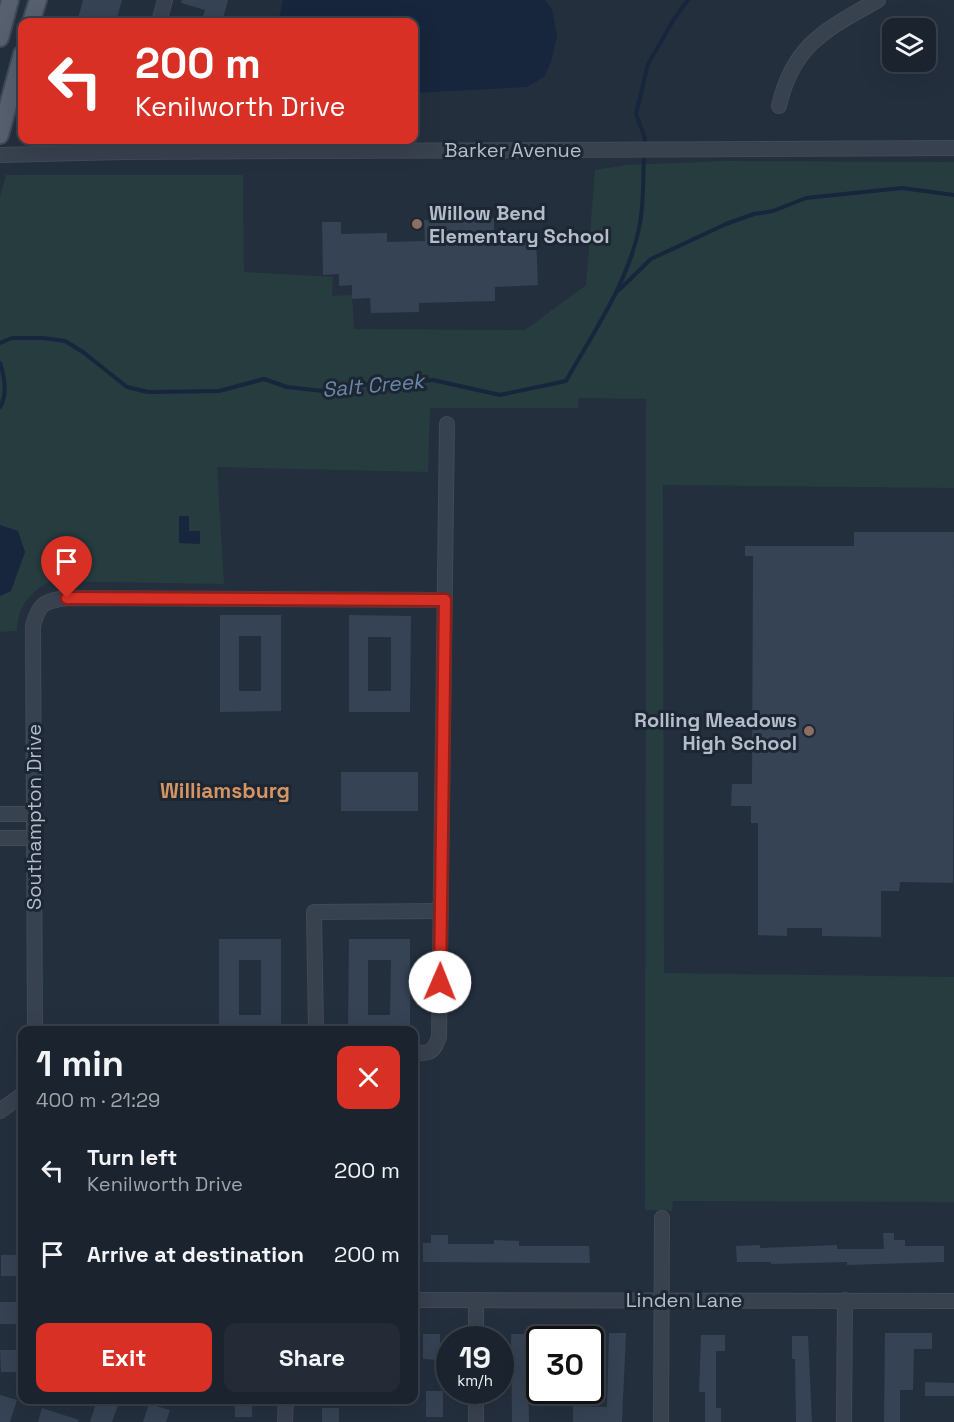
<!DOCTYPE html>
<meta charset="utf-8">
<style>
body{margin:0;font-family:"Space Grotesk",sans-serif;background:#242b36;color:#f1f3f6;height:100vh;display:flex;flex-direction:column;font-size:22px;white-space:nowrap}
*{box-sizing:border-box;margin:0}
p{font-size:20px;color:#a0a4aa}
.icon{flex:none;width:33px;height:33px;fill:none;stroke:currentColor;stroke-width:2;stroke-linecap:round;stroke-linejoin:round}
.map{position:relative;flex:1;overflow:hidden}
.sheet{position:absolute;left:18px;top:1026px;width:400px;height:378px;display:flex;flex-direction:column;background:#1b232e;border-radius:12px;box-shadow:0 6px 24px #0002,0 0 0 2px #39404a}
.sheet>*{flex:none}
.top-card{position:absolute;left:18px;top:18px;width:400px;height:126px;border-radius:12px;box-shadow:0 6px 24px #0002,0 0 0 2px #39404a;background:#d93025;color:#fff;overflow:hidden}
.buttons{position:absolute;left:882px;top:18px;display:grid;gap:12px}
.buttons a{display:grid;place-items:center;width:54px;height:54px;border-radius:12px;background:#1b232e;box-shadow:0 6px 24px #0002,0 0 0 2px #39404a;font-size:30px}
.speed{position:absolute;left:436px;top:1326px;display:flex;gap:12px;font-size:30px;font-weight:700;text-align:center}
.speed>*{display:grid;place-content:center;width:78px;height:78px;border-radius:50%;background:#1b232e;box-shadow:0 6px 24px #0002,0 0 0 2px #39404a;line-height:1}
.speed small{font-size:15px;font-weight:400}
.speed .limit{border:3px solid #111;border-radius:9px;background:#fff;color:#111}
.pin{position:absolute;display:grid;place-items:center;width:51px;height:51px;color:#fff;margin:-62px -26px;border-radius:50% 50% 50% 0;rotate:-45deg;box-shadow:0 0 6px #0007}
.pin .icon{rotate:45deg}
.me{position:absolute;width:66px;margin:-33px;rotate:1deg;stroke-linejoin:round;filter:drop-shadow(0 0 4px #0008)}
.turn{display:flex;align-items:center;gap:21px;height:126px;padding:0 18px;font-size:27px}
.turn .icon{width:78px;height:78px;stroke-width:2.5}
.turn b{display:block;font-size:42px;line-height:51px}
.round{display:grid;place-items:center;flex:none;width:63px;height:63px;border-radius:12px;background:#242b36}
.summary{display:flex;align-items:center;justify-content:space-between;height:102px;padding:0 18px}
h1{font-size:36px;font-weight:700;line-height:45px}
.cta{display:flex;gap:12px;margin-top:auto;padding:12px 18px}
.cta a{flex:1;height:69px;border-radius:12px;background:#d93025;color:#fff;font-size:24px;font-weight:700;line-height:69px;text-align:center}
.cta a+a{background:#242b36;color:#f1f3f6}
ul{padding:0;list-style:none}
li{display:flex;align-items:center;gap:18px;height:84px;padding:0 18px}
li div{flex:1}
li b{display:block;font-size:22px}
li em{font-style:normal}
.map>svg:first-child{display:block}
</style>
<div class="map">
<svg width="954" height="1422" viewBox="0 0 954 1422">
<rect width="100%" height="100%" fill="#242f3e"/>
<!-- green -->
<path fill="#263c3f" d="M726 161 954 162V488L663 485 664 973 954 977V1202L673 1201 672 1211 645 1210 646 399 579 398 578 408H430L428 472 217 467 224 584 50 581C29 594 18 605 17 631L0 632V197L6 175H243L244 272 333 277 332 296 352 295 354 329 525 330 586 285 595 170 627 165Z"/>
<!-- water -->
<g fill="#17263c">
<path d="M283 0H544L552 9 557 36 551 62 544 77 527 87 414 93V22H278Z"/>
<path d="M179 516H189V531H200V544L179 543Z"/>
<path d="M0 525 18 531 25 552 11 591 0 596Z"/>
</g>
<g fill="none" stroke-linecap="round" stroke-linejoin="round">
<!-- stream -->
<g stroke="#17263c" stroke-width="4">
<path d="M644 146 645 138 636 114 648 64 674 19 688 0"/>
<path d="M619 290 651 259 726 224 754 214 773 211 806 198 902 188 954 195"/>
<path d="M0 343 12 338H43L65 341 83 352 127 387 148 392 219 391 264 379 287 387 332 392 357 384 374 385 433 380 500 395 566 381C594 331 630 280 640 223 644 200 643 177 644 154"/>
<path d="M0 363C5 378 8 394 0 407"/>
</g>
</g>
<!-- building -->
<g fill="#364354" fill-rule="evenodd">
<path d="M83 0H122L116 22H77Z"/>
<path d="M182 0H228L222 22 202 19 205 10 181 3Z"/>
<path d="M494 218V241L536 240 538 285 495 287V301L419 303V312L371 313 370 298 352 299V285L339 286V274L323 275 322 222H341V234L387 233V242L425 241 424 220Z"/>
<path d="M854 532H954L953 883 900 882 899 891H881V937L822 936V928H787V936L758 935V823H751V806H731L732 784H752L753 556H745V546H854Z"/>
<path d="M220 615H281V711L220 712ZM239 636H261V691H239Z"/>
<path d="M349 615 411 616 410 712H349ZM368 637H391V691H368Z"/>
<rect x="341" y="772" width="77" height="39"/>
<path d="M219 939H281V1030H219ZM239 960H261V1015H239Z"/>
<path d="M349 939H410V1030H348ZM368 960H391L390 1015H368Z"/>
<path d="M883 1233H894V1240H905V1246H944V1262L847 1265V1262L771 1264V1262H737L736 1246 760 1245V1248L837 1245V1249H884Z"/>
<path d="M431 1235H448V1244H494V1240L519 1241V1246H589L590 1263 423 1262V1243H431Z"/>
<rect x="1" y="1255" width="21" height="21"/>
<rect x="0" y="1302" width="22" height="22"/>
<path d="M609 1333H626L622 1422H573V1406L607 1407Z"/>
<path d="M885 1333H932V1349H914L913 1390H900V1422H884Z"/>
<path d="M423 1334H440V1360L423 1359Z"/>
<path d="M511 1334H540V1356H528L529 1422H512Z"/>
<path d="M701 1335H725V1351H716V1408H721V1422H705V1392H699Z"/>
<path d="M792 1336H808L812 1422H796L795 1359H792Z"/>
<path d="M0 1350H22V1372H1Z"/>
<path d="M925 1382 954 1383V1396H925Z"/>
<rect x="426" y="1391" width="17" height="26"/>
<path d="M0 1395 17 1400 10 1422H0Z"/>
<path d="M97 1400H120L112 1422H90Z"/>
<rect x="235" y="1400" width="17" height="17"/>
<path d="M149 1404 170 1410 166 1422H143Z"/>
<path d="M42 1408 79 1420 78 1422H38Z"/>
<rect x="322" y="1408" width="17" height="14"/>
</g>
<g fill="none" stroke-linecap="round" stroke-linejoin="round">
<defs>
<g id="minor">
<path d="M159 22 165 0"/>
<path d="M779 106C793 44 827 29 878 0"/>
<path d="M0 155 124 152 954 148"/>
<path d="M0 814H34"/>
<path d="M0 838H33"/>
<path d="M35 1030 33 626C39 603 44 601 67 598L445 600"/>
<path d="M316 1030 314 912 441 911"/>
<path d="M414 1053C431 1053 433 1053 439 1037L447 424"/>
<path d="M0 1111 22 1095"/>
<path d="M414 1300 954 1301"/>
<path d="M476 1340V1300"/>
<path d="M285 1422 286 1400"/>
<path d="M476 1422V1390"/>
<path d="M661 1422 662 1218"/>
<path d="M844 1422 845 1300"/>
</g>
<g id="major">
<path d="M31 22 38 0"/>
<path d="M0 38 10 0"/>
<path d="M0 135 22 54"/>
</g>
</defs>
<!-- minor casing -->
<use href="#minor" stroke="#414a57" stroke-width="16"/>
<!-- major casing -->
<use href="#major" stroke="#414a57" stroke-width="20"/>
<!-- minor -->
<use href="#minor" stroke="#38414e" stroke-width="14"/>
<!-- major -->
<use href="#major" stroke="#56606e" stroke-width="16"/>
</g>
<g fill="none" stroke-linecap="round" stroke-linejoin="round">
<defs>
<path id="route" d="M67 598 445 600 440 982"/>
</defs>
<!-- route casing -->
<use href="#route" stroke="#8d1f18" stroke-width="15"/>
<!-- route -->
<use href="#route" stroke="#d93025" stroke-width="10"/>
</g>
<!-- markers -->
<g fill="#8d6e63" stroke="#1d2633" stroke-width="2">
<circle cx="417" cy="224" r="6"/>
<circle cx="809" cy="731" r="6"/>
</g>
<g text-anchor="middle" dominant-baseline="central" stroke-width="6" stroke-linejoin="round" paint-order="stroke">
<!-- street labels -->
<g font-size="20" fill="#b4bcc9" stroke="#1d2633">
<text x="513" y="150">Barker Avenue</text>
<text transform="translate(34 817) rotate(-90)">Southampton Drive</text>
<text x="684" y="1300">Linden Lane</text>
</g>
<!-- poi labels -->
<g font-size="20" font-weight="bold" fill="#b4bcc9" stroke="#1d2633" text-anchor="start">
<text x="429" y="213">Willow Bend<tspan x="429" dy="23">Elementary School</tspan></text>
<text x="797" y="720" text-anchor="end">Rolling Meadows<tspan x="797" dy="23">High School</tspan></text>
</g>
<!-- water labels -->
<g font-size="21" font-style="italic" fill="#6d86a8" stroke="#1d2633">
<text transform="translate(373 385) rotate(-5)">Salt Creek</text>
</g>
<!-- neighbourhood labels -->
<g font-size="21" font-weight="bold" fill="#d59563" stroke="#1d2633">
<text x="225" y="790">Williamsburg</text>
</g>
</g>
</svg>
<div class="buttons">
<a><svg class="icon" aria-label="layers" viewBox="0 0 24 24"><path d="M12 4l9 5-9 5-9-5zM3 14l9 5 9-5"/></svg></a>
</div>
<div class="speed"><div>19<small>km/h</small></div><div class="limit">30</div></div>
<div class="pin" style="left:67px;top:598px;background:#d93025"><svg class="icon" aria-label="arrive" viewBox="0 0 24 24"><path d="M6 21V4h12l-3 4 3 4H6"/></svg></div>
<svg class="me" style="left:440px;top:982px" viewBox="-20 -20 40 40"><circle r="19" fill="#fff"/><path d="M0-13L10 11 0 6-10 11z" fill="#d93025"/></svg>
<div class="top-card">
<div class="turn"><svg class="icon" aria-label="left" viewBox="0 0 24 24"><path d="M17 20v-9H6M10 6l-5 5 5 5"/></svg><div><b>200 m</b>Kenilworth Drive</div></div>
</div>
<section class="sheet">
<div class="summary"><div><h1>1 min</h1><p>400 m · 21:29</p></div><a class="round" style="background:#d93025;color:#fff"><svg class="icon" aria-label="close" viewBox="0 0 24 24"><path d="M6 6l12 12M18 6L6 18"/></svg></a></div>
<ul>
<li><svg class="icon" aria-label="left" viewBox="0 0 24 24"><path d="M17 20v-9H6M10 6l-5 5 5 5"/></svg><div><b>Turn left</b><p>Kenilworth Drive</p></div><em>200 m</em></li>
<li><svg class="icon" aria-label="arrive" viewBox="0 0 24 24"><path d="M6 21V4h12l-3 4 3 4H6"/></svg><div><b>Arrive at destination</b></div><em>200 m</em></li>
</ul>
<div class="cta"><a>Exit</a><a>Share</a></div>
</section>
</div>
